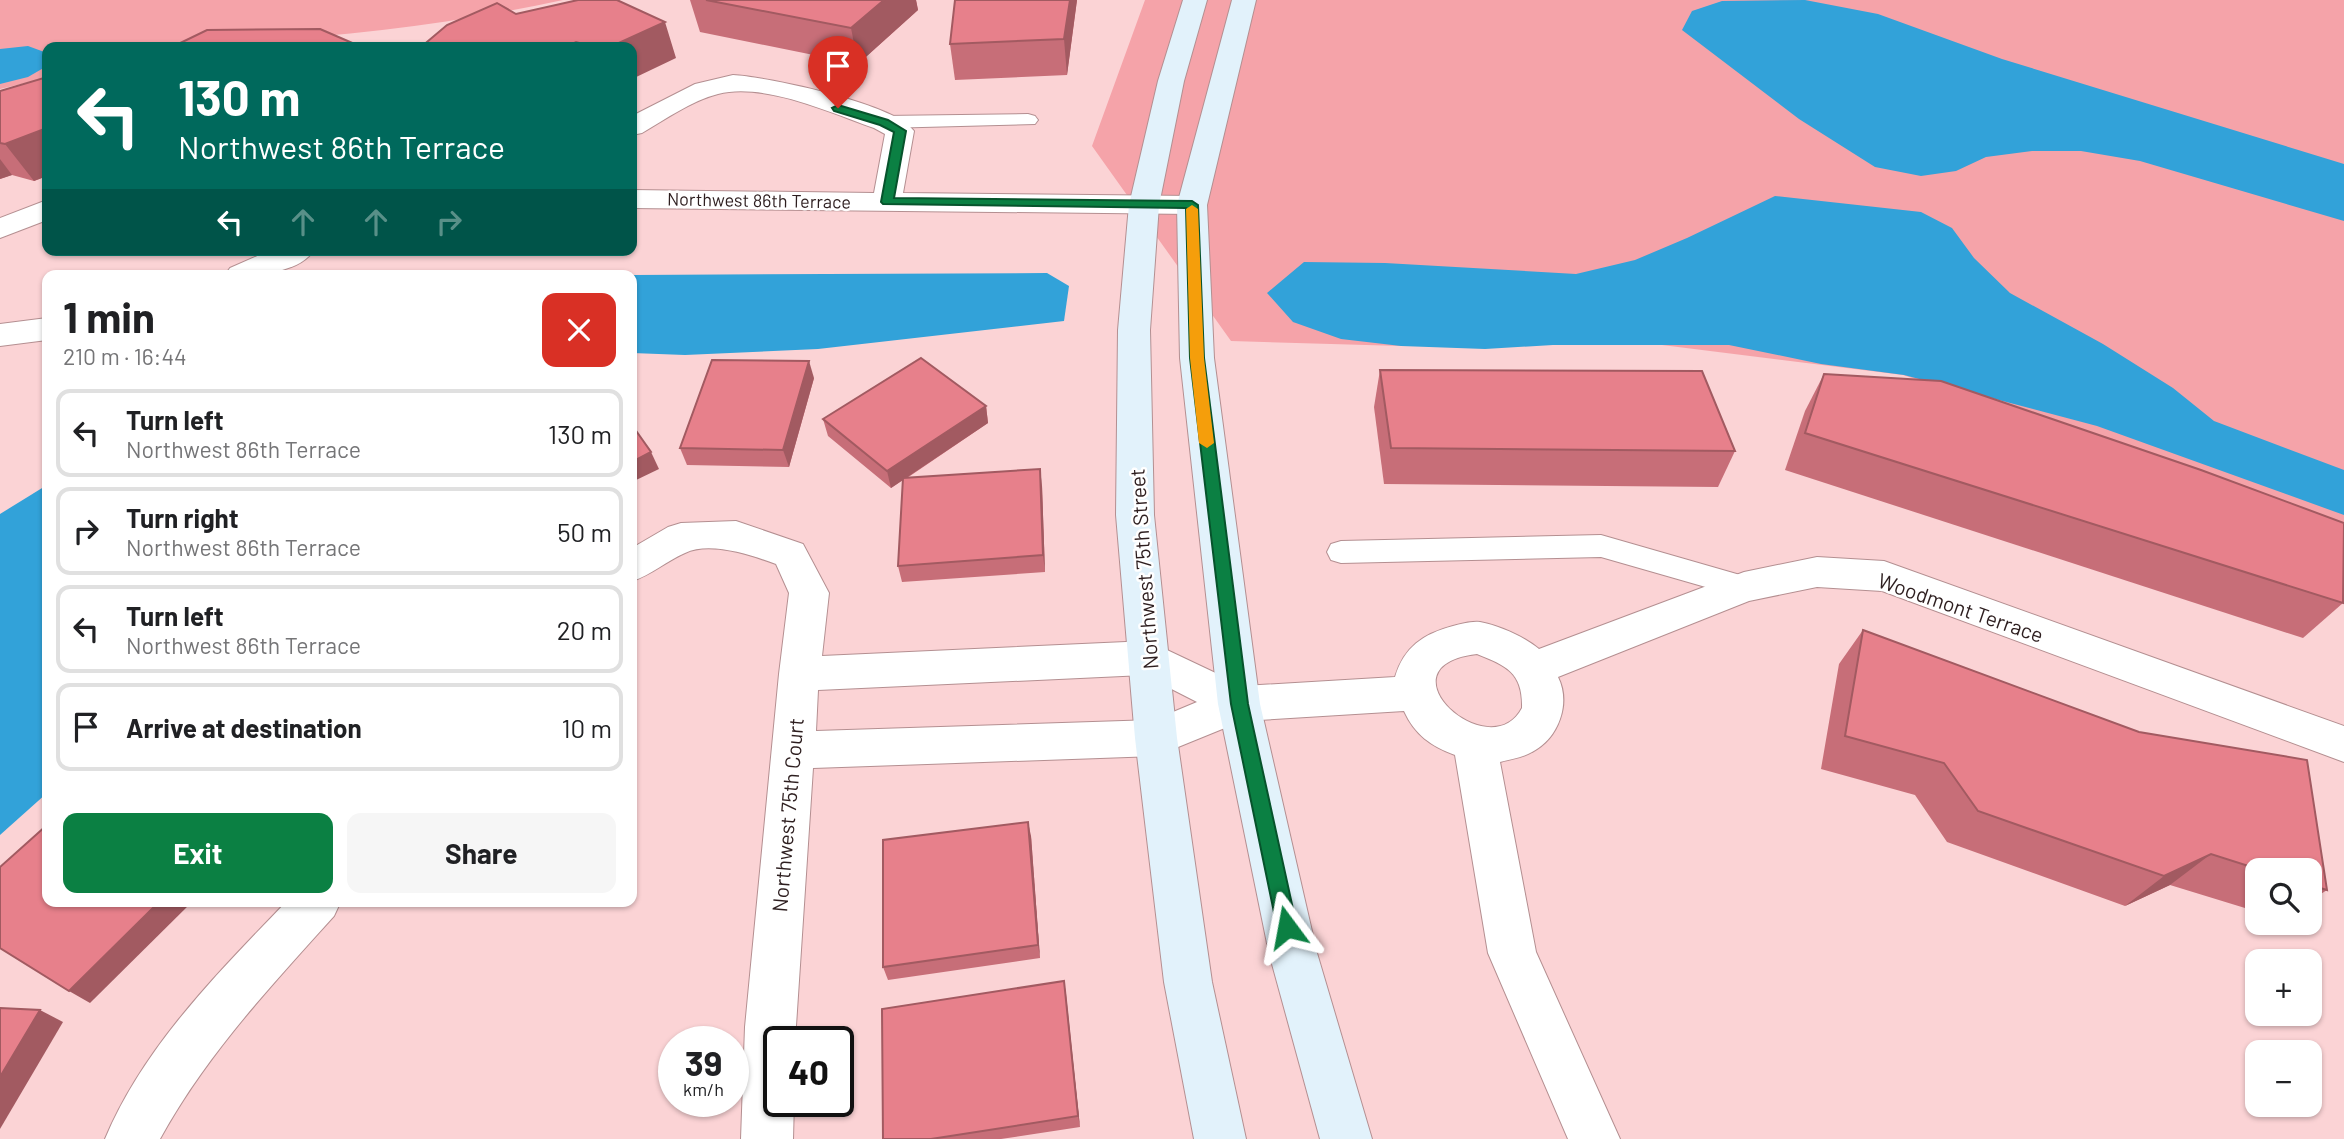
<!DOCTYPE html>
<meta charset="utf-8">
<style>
body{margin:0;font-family:Barlow,sans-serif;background:#f6f6f6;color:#202124;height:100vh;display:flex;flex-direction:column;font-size:26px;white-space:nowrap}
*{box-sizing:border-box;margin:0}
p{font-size:23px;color:#757577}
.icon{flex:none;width:38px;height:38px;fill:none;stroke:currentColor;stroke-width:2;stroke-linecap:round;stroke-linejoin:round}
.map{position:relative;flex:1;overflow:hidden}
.details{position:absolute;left:42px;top:270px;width:595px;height:637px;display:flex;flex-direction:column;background:#fff;border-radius:14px;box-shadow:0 2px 5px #0004}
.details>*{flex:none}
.banner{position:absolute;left:42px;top:42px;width:595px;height:214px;border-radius:14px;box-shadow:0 2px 5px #0004;background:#00695c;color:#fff;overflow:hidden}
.tools{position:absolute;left:2245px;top:858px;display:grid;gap:14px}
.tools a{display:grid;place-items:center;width:77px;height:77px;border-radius:14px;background:#fff;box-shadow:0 2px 5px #0004;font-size:35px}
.speed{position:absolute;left:658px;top:1026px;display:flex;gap:14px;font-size:35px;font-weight:700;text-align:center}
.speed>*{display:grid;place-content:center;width:91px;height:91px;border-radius:50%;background:#fff;box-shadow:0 2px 5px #0004;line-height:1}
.speed small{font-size:18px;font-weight:400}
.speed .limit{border:4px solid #111;border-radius:10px;background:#fff;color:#111}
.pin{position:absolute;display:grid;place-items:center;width:60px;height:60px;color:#fff;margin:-72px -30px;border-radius:50% 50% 50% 0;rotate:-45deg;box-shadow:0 0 7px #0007}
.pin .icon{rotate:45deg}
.me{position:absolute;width:77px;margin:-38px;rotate:347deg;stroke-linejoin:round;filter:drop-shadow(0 0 5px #0008)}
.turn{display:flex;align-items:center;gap:24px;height:147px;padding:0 21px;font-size:32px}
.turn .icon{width:91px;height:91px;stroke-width:2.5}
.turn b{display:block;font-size:49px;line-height:60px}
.lanes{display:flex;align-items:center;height:66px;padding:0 21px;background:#0003;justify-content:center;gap:35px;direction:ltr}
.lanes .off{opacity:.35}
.round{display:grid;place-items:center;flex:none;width:74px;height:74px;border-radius:14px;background:#f6f6f6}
.summary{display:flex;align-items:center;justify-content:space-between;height:119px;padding:0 21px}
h1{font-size:42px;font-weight:700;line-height:52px}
.cta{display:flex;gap:14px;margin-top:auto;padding:14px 21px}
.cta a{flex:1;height:80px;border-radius:14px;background:#0b8043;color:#fff;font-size:28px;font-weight:700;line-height:80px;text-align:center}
.cta a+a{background:#f6f6f6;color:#202124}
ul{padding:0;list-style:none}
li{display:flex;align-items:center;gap:21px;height:88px;margin:0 14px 10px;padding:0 7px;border:4px solid #e0e0e0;border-radius:14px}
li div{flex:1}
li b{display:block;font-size:26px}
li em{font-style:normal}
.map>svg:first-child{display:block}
</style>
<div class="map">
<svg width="2344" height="1139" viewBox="0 0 2344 1139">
<rect width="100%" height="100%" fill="#fbd3d5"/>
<!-- green -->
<g fill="#f5a3a9">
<path d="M0 0H563C392 37 222 47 47 47V78L0 89Z"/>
<path d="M1145 0H2344V523L1903 375 1654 344 1401 346 1231 341 1092 146Z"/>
</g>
<!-- water -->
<g fill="#32a2d9">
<path d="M1805 0 1878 14 2002 59 2344 164V221L2140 161 2081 151H2032L1986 157 1956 171 1921 176 1875 167 1799 119 1682 30 1692 11 1722 1Z"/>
<path d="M28 46 47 53V66L28 77 0 84V49Z"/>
<path d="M1775 196 1921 212 1952 228 1974 258 2010 293 2103 344 2173 388 2214 421 2344 470V515L2097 426 1904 375 1821 364 1729 345H1553L1485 349 1401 346 1341 339 1293 322 1267 293 1304 262 1385 263 1576 274 1635 260 1687 238Z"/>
<path d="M1047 273 1069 286 1064 321 818 349 685 355 632 353V275Z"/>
<path d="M47 485V793L0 835V514Z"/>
</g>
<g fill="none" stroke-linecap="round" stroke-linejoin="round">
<defs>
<g id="lane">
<path d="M1028 114 1035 116 1038 120 1035 124 884 128 877 126 874 122 877 118 884 116Z"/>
<path d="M1601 535 1754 579 1758 587 1754 595 1744 598 1601 557 1341 563 1331 560 1327 552 1331 544 1341 541Z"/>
</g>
<g id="street">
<path d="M733 75C768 77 896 104 914 131L903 193 1192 196 1203 199 1207 205 1203 211 1192 214 632 208V190L874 193 885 134 874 128C831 113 764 82 718 94 691 101 666 119 642 133L632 135V116L695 84Z"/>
<path d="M47 200V220L0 238V218Z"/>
<path d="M271 250H314C298 275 252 275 225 275L230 268Z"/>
<path d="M47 318V340L0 346V324Z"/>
<path d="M736 521 803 544 829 593 822 656 1148 641 1243 686 1395 677C1404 647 1423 634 1453 626 1461 624 1471 621 1480 622 1500 626 1523 636 1539 649L1744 572 1817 557 1884 561 2344 726V762L1882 591 1817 587 1749 601 1558 677C1571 703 1559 738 1532 752 1522 758 1510 759 1500 762L1536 952 1620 1139H1568L1488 953 1455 755C1431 746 1415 735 1404 711L1242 721 1156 756 813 768 795 1041H779V1101H794L793 1139H741L745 1027 779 674 789 593 776 564C751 555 710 541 685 553 666 561 652 575 632 581V548L668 527 681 523ZM1477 654C1507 666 1523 673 1522 708 1490 769 1375 666 1477 654ZM1144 675 1197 702 1154 720 816 731 818 690Z"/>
<path d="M287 901H341L334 916C270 987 206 1055 160 1139H105C144 1046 218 973 287 901Z"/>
</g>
<g id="secondary">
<path d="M1183 0H1207L1184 81 1159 205 1150 330 1154 515 1177 738 1212 982 1246 1139H1194L1164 982 1135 738 1116 515 1118 330 1129 205 1158 81Z"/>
<path d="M1232 0H1256L1207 205 1214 358 1260 704 1317 953 1372 1139H1320L1269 953 1218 704 1180 358 1177 205Z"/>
</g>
</defs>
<!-- lane casing -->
<use href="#lane" stroke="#b48f91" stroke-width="2"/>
<!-- street casing -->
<use href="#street" stroke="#b48f91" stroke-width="2"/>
<!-- secondary casing -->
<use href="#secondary" stroke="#b48f91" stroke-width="2"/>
<!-- lane -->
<use href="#lane" fill="#fff" fill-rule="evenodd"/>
<!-- street -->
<use href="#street" fill="#fff" fill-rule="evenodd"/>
<!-- secondary -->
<use href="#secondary" fill="#e2f2fb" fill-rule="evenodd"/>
</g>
<!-- wall -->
<g fill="#c76e78">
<path d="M690 0H916L918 10 858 64 700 32Z"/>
<path d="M1077 0 1067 75 955 80 950 44Z"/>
<path d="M516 14 676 58 632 47H421Z"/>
<path d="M47 77V176L34 181 12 175 0 179V91Z"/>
<path d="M1380 370 1735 451 1718 487 1384 484 1374 407Z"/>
<path d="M1824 374 2343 603 2303 638 1785 470 1805 411Z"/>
<path d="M814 378 789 467 687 465 680 448Z"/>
<path d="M986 406 988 423 907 478 1042 486 1045 572 902 582 898 566 903 480 891 488 828 436 823 419Z"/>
<path d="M1863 630 2139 732 2307 760 2327 890 2310 901V870H2258V912L2170 885 2125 906 1947 842 1915 795 1821 769 1839 664Z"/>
<path d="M1031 836 1040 958 888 980 883 967Z"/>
<path d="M1064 981 1080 1127 1001 1139H883Z"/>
</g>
<!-- shaded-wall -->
<g fill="#a25a61">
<path d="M884 0H916L918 10 858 64 851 28Z"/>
<path d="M1070 0H1077L1067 75 1064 39Z"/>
<path d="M665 22 676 58 632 79V47H610Z"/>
<path d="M576 42 578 47H566Z"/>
<path d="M47 128V176L34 181 5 144Z"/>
<path d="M0 159 12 175 0 179Z"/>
<path d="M809 361 814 378 789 467 783 450Z"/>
<path d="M986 406 988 423 891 488 887 471Z"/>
<path d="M651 452 659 469 632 482V462Z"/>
<path d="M1040 469 1042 486 1045 572 1043 555Z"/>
<path d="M1028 822 1031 836 1040 958 1038 945Z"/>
<path d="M2211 854 2170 885 2125 906 2164 876Z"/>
<path d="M160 901H193L90 1003 69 991Z"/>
<path d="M1064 981 1066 994 1080 1127 1078 1116Z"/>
<path d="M40 1010 63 1022 0 1129V1077Z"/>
</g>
<!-- building -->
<g fill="#e7808b" stroke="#a25a61" stroke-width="2">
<path d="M578 0H617L665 22 610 47H594L576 42 566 47H421L447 25 497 3 516 14Z"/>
<path d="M706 0H884L851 28Z"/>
<path d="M955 0H1070L1064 39 950 44Z"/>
<path d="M320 29 357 45 354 47H172L207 30Z"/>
<path d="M47 77V128L5 144 0 143V91Z"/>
<path d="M921 358 986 406 887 471 823 419Z"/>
<path d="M712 360 809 361 783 450 680 448Z"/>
<path d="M1380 370 1702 371 1735 451 1391 448Z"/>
<path d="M1824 374 1941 381 2201 470 2344 523 2343 603 1805 433Z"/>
<path d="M632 425 651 452 632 462Z"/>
<path d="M1040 469 1043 555 898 566 903 478Z"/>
<path d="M1863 630 2139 732 2307 760 2327 890 2310 885V870H2261L2211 854 2164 876 1978 811 1944 763 1845 736Z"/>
<path d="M1028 822 1038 945 883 967V840Z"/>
<path d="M47 825V901H160L69 991 0 948V867Z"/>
<path d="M1064 981 1078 1116 931 1139H883L882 1009Z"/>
<path d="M0 1008 40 1010 0 1077Z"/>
</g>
<!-- route -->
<path fill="#0b8043" stroke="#07532c" stroke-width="2" d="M838 105 888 120 906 131 894 198 1192 201 1198 205 1204 358 1248 704 1297 927 1294 933 1287 936 1280 933 1277 927 1231 704 1190 358 1186 208 883 204 881 202 894 132 880 125 834 111 832 108Z"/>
<!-- slow -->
<path fill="#f59e0b" d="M1192 205 1198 209 1204 358 1214 443 1207 448 1199 443 1190 358 1186 209Z"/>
<g text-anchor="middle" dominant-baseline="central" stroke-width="5" stroke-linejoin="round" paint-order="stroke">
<!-- far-street labels -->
<g font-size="18" fill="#2d1e1f" stroke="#fff">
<text transform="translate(759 200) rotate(1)">Northwest 86th Terrace</text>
</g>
<!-- street labels -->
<g font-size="21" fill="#2d1e1f" stroke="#fff">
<text transform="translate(1143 569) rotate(-94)">Northwest 75th Street</text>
<text transform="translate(1961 607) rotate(19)">Woodmont Terrace</text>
<text transform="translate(787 815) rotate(-85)">Northwest 75th Court</text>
</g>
</g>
</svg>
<div class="tools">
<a><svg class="icon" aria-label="search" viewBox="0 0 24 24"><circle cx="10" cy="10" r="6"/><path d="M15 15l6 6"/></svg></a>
<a>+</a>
<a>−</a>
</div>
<div class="speed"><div>39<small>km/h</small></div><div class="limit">40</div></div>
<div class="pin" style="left:838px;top:108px;background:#d93025"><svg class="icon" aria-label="arrive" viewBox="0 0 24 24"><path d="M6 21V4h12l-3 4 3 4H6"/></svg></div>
<svg class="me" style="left:1287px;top:927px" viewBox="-20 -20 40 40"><path d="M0-17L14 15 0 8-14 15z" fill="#0b8043" stroke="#fff" stroke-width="4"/></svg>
<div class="banner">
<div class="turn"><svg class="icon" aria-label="left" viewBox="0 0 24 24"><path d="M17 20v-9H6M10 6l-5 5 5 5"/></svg><div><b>130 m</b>Northwest 86th Terrace</div></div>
<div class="lanes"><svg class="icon" aria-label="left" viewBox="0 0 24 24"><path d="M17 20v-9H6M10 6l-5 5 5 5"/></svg><svg class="icon off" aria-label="ahead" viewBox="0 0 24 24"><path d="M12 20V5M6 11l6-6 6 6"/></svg><svg class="icon off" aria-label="ahead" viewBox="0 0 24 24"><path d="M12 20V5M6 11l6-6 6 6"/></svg><svg class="icon off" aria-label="right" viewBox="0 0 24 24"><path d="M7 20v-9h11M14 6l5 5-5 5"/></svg></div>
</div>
<section class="details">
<div class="summary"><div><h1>1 min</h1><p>210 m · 16:44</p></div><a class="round" style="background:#d93025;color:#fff"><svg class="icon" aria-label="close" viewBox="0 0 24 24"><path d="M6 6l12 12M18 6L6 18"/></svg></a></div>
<ul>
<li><svg class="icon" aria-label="left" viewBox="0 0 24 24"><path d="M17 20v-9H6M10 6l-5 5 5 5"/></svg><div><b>Turn left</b><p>Northwest 86th Terrace</p></div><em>130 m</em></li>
<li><svg class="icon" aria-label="right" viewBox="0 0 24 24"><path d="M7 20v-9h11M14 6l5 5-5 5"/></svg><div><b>Turn right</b><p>Northwest 86th Terrace</p></div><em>50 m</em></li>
<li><svg class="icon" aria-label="left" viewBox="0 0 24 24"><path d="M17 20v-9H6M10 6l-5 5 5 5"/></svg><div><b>Turn left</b><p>Northwest 86th Terrace</p></div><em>20 m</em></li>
<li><svg class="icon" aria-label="arrive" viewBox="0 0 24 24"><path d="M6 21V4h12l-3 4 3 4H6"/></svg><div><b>Arrive at destination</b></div><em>10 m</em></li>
</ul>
<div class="cta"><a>Exit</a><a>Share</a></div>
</section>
</div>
